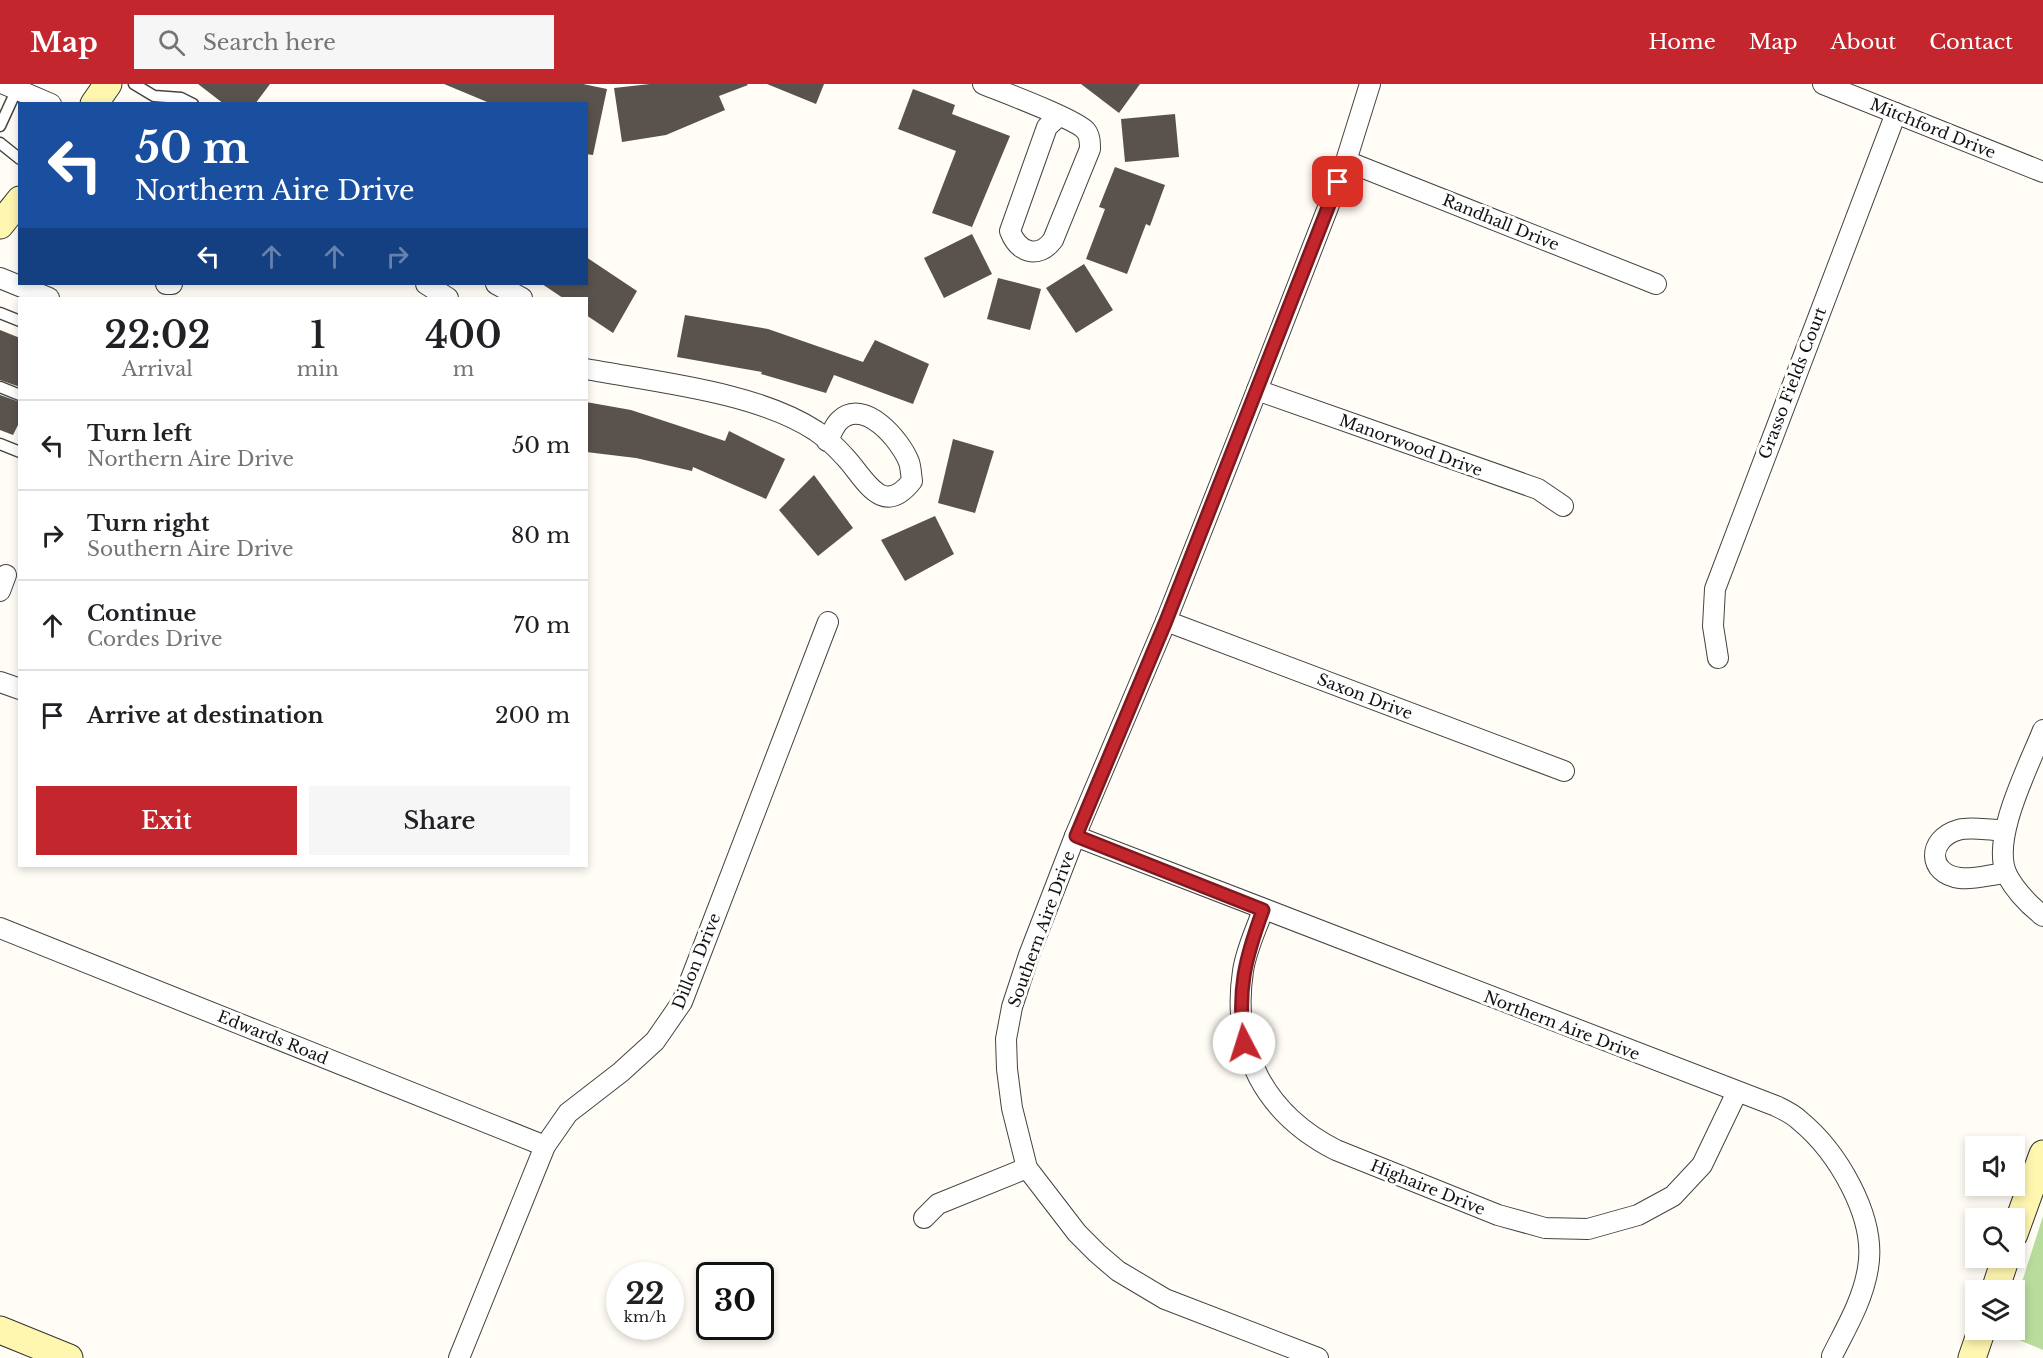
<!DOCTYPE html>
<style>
body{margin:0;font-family:"Libre Baskerville",serif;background:#f6f6f6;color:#202124;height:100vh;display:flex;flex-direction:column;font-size:22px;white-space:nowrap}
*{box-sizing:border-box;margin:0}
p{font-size:20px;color:#757577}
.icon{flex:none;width:33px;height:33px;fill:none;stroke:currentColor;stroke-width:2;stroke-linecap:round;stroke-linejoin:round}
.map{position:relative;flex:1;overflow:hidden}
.panel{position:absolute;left:18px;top:213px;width:570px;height:570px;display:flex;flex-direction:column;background:#fff;border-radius:0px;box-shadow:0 3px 9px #0003}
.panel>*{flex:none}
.guide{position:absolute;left:18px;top:18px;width:570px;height:183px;border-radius:0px;box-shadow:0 3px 9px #0003;background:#1a4fa0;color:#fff;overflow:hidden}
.tools{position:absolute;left:1965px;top:1052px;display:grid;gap:12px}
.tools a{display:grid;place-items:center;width:60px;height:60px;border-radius:0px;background:#fff;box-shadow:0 3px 9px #0003;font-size:30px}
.speed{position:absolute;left:606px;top:1178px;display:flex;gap:12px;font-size:30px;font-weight:700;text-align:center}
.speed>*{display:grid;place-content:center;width:78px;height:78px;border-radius:50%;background:#fff;box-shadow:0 3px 9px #0003;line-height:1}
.speed small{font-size:15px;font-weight:400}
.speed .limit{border:3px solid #111;border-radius:9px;background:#fff;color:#111}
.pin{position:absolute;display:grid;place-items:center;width:51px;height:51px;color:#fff;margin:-26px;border-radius:12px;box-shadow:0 3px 9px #0006}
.me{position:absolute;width:66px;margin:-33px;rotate:355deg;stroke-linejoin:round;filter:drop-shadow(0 0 4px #0008)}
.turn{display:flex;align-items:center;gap:21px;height:126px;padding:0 18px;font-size:27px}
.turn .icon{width:78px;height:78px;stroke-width:2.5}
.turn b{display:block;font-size:42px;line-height:51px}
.lanes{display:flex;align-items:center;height:57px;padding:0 18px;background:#0003;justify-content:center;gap:30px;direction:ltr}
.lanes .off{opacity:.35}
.eta{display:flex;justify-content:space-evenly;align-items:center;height:102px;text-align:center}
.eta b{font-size:36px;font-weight:600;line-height:42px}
.cta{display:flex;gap:12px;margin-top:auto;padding:12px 18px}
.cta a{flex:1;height:69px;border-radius:0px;background:#c4262e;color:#fff;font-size:24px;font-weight:600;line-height:69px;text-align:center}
.cta a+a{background:#f6f6f6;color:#202124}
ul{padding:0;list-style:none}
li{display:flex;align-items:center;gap:18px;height:90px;padding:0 18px;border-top:2px solid #e0e0e0}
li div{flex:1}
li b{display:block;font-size:22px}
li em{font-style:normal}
header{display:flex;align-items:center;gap:36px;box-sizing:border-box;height:84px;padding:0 30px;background:#c4262e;color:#fff}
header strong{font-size:28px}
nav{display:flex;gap:33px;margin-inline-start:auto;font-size:21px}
.search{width:420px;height:54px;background:#f6f6f6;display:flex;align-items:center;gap:15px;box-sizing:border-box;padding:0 21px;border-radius:0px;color:#757577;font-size:22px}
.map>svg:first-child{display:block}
</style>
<header>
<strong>Map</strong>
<div class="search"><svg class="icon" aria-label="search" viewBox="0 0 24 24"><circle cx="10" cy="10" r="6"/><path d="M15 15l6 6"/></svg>Search here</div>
<nav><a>Home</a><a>Map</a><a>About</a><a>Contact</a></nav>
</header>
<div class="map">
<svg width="2043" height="1274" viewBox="0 0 2043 1274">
<rect width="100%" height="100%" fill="#fffdf5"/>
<!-- forest -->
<path fill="#b9dc9c" d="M2043 1132V1266L2005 1250 2007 1245H2014L2015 1220Z"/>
<!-- building -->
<g fill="#5a524d">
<path d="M198 0H270L255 20H224Z"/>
<path d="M444 0H583L607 5 593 71 586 70V20H492Z"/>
<path d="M650 0H747L748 1 719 12 725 26 666 51 622 58 614 4Z"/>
<path d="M767 0H824L816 20Z"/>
<path d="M1081 0H1140L1119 29Z"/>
<path d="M913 5 955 21 952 30 1010 52 972 143 932 129 956 67 898 45Z"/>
<path d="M1175 30 1179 73 1125 78 1121 35Z"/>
<path d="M1115 83 1165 101 1150 142 1146 140 1127 190 1086 175 1105 125 1099 123Z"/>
<path d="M972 150 992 190 944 214 924 174Z"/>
<path d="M586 173 637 207 613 249 586 231V214H563L542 200H586Z"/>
<path d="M1084 180 1113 226 1076 249 1046 204Z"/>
<path d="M998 194 1041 205 1030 246 987 235Z"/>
<path d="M685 231 768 245 863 278 875 256 929 280 913 320 834 291 826 309 761 290 762 288 677 273Z"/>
<path d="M0 246 20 254V303L0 296Z"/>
<path d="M0 311 20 318V337L13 351 0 346Z"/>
<path d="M586 318 631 326 725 357 729 347 785 375 766 415 693 383 692 387 636 374 586 368Z"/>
<path d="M953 355 994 367 975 429 938 419Z"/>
<path d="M814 391 853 444 818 472 779 426Z"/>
<path d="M935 432 954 470 905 497 881 456Z"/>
</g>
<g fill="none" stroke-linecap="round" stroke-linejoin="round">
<defs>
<g id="lane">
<path d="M134 0 154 12 181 14 193 20"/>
<path d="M0 42 17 5"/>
<path d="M0 59 20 75"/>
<path d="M0 229 20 237"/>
<path d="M0 303 20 311"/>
<path d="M0 360 20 368"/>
</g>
<g id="street">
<path d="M4 0 51 20"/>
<path d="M983 0C1000 7 1078 36 1086 47 1090 52 1090 59 1090 65L1053 156C1038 176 1018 168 1010 147L1047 43 1059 32"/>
<path d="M1823 0 2043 88"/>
<path d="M1346 77 1656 200"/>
<path d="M0 194 49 214"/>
<path d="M166 200H172"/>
<path d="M426 200 448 214"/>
<path d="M496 200 522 214"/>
<path d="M586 285C656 298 757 308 816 347 826 354 836 363 844 372 864 392 881 436 912 397 911 391 911 384 909 378 901 357 864 312 839 337 834 342 831 351 827 357"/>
<path d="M1257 306 1538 405 1563 422"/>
<path d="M0 507 6 491"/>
<path d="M1166 537 1564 687"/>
<path d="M1718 574 1713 542 1715 505 1896 29"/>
<path d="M0 598 20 605"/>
<path d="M2043 646C2029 682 1990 755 2007 791 2016 808 2028 820 2043 832"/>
<path d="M2004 746C1990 747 1972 742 1958 746 1927 755 1927 790 1960 794 1974 796 1992 790 2006 789"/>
<path d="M1075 752 1776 1022C1784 1026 1793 1030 1799 1036 1837 1067 1877 1133 1868 1184 1863 1216 1846 1244 1832 1272"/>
<path d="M1263 826C1256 846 1246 866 1243 887 1231 966 1265 1030 1336 1066L1498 1131 1545 1144 1588 1145 1638 1131 1673 1112 1702 1081 1737 1008"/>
<path d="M0 844 545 1062"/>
<path d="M924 1134 938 1120 1027 1084"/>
<path d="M459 1274 545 1062 568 1029 621 988 655 957 682 918 828 538"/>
<path d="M1318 1274 1165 1215 1118 1187 1097 1169 1077 1149 1027 1084 1012 1024 1007 985 1006 955 1012 923 1029 871 1075 752 1166 537 1257 306 1346 77 1370 0"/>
</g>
<g id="secondary">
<path d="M94 20 108 0"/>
<path d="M0 141 20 116"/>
<path d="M2014 1150 2043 1070"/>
<path d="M1995 1206 2006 1173"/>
<path d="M0 1246 69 1274"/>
<path d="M1972 1274 1982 1245"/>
</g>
</defs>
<!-- lane casing -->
<use href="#lane" stroke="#444" stroke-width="13"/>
<!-- street casing -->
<use href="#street" stroke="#444" stroke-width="22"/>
<!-- secondary casing -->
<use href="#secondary" stroke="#333" stroke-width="29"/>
<!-- lane -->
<use href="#lane" stroke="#fff" stroke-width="10"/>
<!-- street -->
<use href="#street" stroke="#fff" stroke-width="20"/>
<!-- secondary -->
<use href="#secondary" stroke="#fff6b0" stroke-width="27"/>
</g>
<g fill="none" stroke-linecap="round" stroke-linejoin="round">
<defs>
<path id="route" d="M1244 959C1237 906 1245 875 1263 826L1076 752 1166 537 1338 98"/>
</defs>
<!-- route casing -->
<use href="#route" stroke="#7f191e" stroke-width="15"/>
<!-- route -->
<use href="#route" stroke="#c4262e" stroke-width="10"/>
</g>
<g text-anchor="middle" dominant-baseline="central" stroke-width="6" stroke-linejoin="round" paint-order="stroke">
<!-- street labels -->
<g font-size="16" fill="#111" stroke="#fff">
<text transform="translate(1933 44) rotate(22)">Mitchford Drive</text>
<text transform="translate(1501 138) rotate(22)">Randhall Drive</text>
<text transform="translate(1792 299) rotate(-69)">Grasso Fields Court</text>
<text transform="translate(1411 361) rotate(20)">Manorwood Drive</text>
<text transform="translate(1365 612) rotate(21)">Saxon Drive</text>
<text transform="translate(1041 845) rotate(-70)">Southern Aire Drive</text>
<text transform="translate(696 877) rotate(-68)">Dillon Drive</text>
<text transform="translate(1562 941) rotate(21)">Northern Aire Drive</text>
<text transform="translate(273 953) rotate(22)">Edwards Road</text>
<text transform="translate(1428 1103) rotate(22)">Highaire Drive</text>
</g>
</g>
</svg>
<div class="tools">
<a><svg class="icon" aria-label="sound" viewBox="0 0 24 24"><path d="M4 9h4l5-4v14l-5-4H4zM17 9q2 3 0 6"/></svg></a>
<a><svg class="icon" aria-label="search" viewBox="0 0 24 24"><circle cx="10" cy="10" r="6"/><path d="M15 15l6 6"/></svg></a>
<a><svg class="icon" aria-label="layers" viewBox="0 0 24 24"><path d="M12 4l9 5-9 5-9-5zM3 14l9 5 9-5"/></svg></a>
</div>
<div class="speed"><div>22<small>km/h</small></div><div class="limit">30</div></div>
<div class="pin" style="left:1338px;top:98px;background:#d93025"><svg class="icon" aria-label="arrive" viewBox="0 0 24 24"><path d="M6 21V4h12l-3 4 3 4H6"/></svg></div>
<svg class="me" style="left:1244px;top:959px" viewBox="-20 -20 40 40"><circle r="19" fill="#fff"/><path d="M0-13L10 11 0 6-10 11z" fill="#c4262e"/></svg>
<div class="guide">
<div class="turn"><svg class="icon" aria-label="left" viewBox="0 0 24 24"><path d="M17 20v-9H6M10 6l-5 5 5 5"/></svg><div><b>50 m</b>Northern Aire Drive</div></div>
<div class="lanes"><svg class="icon" aria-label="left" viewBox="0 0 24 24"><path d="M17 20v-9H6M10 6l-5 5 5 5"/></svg><svg class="icon off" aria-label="ahead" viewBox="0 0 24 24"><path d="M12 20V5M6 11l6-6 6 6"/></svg><svg class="icon off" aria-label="ahead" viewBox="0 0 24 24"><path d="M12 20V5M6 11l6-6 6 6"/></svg><svg class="icon off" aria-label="right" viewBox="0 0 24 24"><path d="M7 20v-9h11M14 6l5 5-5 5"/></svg></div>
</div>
<section class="panel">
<div class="eta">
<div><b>22:02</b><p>Arrival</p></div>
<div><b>1</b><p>min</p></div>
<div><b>400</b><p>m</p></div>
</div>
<ul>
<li><svg class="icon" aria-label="left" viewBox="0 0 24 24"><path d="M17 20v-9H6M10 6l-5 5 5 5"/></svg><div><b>Turn left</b><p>Northern Aire Drive</p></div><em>50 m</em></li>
<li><svg class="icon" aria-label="right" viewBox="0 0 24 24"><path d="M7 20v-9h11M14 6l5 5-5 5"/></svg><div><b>Turn right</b><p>Southern Aire Drive</p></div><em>80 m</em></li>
<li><svg class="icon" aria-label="ahead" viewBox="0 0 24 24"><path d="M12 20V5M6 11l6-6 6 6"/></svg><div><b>Continue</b><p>Cordes Drive</p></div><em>70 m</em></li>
<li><svg class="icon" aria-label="arrive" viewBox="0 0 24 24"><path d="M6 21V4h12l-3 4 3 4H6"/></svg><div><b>Arrive at destination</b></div><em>200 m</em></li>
</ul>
<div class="cta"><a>Exit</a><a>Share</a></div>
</section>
</div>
